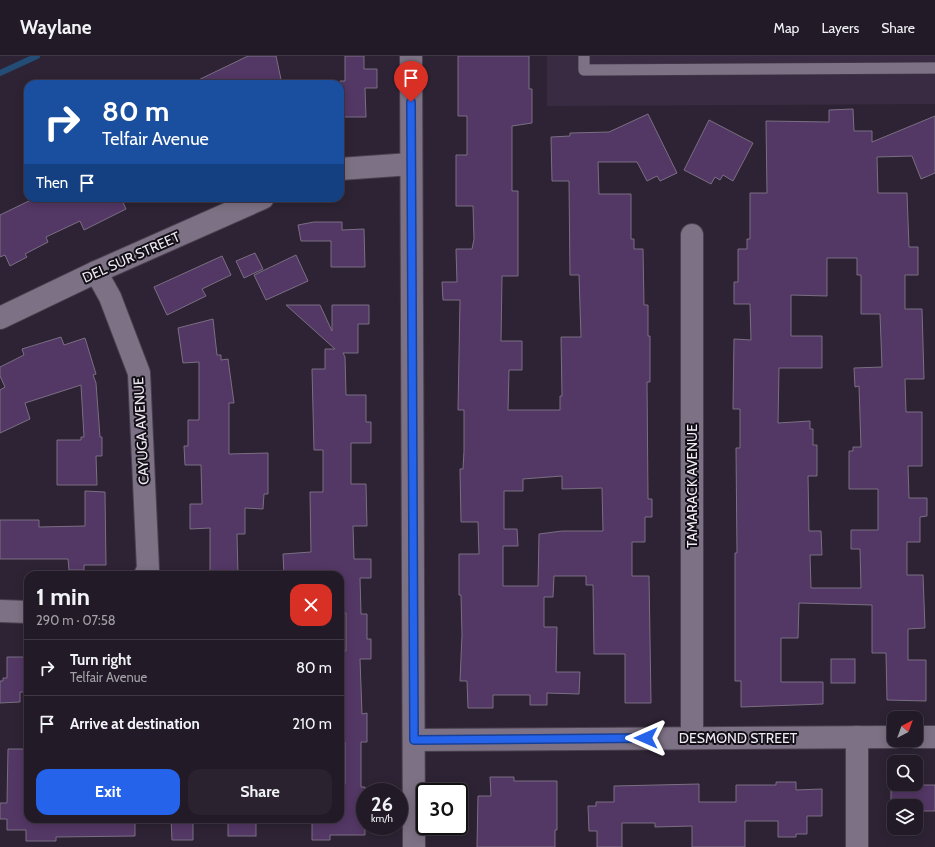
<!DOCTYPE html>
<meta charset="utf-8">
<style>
body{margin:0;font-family:Cabin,sans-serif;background:#2a232f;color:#f1f3f6;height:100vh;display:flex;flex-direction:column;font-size:15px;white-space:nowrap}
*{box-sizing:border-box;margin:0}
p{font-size:13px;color:#a2a1a7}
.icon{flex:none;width:22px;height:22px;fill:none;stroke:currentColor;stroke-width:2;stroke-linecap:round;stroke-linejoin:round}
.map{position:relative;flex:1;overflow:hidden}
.drawer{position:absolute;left:24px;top:515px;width:320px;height:252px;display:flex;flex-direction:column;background:#221a27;border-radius:12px;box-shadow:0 2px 10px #0003,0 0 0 1px #3f3844}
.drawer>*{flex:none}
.banner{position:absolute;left:24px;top:24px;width:320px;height:122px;border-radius:12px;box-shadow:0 2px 10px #0003,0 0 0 1px #3f3844;background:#1a4fa0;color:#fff;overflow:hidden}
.needle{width:26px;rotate:41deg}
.tools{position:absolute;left:887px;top:655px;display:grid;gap:8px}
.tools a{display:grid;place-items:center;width:36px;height:36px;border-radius:8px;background:#221a27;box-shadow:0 2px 10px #0003,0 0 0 1px #3f3844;font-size:20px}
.speed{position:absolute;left:356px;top:727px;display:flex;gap:8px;font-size:20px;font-weight:700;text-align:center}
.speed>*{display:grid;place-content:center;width:52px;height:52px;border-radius:50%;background:#221a27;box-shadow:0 2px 10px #0003,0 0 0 1px #3f3844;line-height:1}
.speed small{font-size:10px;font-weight:400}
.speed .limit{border:2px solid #111;border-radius:6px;background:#fff;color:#111}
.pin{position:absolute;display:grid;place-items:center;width:34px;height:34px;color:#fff;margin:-41px -17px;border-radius:50% 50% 50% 0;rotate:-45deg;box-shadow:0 0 4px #0007}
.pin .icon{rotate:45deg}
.me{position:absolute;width:44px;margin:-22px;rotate:270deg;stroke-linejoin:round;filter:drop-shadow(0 0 3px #0008)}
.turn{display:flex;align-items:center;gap:14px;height:84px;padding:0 12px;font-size:18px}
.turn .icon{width:52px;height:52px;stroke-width:2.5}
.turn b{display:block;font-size:28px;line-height:34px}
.then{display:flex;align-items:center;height:38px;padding:0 12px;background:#0003;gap:8px;font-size:15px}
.round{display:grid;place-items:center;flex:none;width:42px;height:42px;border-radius:12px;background:#2a232f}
.summary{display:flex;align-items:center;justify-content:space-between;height:68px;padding:0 12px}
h1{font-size:24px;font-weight:700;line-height:30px}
.primary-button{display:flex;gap:8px;margin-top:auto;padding:8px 12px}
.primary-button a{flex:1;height:46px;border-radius:12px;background:#2563eb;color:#fff;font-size:16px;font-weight:700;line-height:46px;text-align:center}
.primary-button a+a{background:#2a232f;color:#f1f3f6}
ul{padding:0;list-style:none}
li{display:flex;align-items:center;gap:12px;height:56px;padding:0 12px;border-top:1px solid #3f3844}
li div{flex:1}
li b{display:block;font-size:15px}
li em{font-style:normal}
header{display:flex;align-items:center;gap:24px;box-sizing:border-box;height:56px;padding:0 20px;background:#221a27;border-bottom:1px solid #3f3844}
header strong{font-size:19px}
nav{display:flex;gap:22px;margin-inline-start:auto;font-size:14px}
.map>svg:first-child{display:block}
</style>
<header>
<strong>Waylane</strong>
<nav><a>Map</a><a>Layers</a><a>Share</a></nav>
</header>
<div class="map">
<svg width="935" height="791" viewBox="0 0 935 791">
<rect width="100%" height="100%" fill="#2d2334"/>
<!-- built -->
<path fill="#392c42" d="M547 0H935V48L547 50Z"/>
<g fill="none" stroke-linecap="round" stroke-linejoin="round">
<!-- stream -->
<path stroke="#244d76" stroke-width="6" d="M0 17 37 0"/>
</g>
<!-- building -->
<g fill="#533765" stroke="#7a6f82" fill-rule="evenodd">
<path d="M248 0H276L282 28H190Z"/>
<path d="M345 0H364V13H377V32H365L366 61H340V25H345Z"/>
<path d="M458 0H529V33H532V67L512 70V135H518V220H502L501 285H522V314H509L508 354H560V340H562L561 281H581L579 219H570L569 125H552L551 81 570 80V77L609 76 648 58 677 117 660 125 657 120 647 125 637 106H598L599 138H631V183H634V193H643L644 249H648V280H650V326H647L648 443H652V461H645V486H632V520H649L651 647H625V598H594L593 529H586V520H554L553 541H544V571H557L556 616H580L579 638 547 637V649H530V639H493V652H468L467 625H460L462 579 461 539H459V498H479L478 466H461L460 413H463L464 395V354H458L460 244H443L442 226H457L456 193H472L474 183 473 150H456V99H467V60H458ZM562 420V433L602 432 603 475H562L539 478 538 530H503V490H518L517 473H504V435H523V423Z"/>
<path d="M853 53 854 75H872V86L935 60V117L921 123 912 100 877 101 878 137H907L909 191H918V219H905V253H922L924 323H905L906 356H922V410H908L909 442H927V460L920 461V486H907V519H923L925 572 908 573V604H926V645L887 644 886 597H872V549L799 547 798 582H781V626H823V648L741 651V625H735V497H737L736 392H740V353H733L734 283 751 284 750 248H734V226H738V193H747V183H750V137H767L766 65 829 66V54ZM827 202H857V219H861V258H880L882 311 854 312 855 331 859 330 861 391H853V395H849V433H878V474H851V493H860L861 532H811L810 499H822L821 475H809L808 420H817V389H813V373H810V365L778 367 779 312H822V280H791V239L827 240Z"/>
<path d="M709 64 753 87 733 125 723 119 720 124 715 121 711 128 684 114Z"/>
<path d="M35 142H121L126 153 84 174 80 165 46 181 48 186 25 198 27 201 10 210 5 199 0 201V159Z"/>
<path d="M314 166H342V174L364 173 365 211H331V185H301L298 169Z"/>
<path d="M255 197 263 213 244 222 236 205Z"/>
<path d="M296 199 308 225 266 244 254 219Z"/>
<path d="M222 200 231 219 202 233 206 240 167 259 154 231Z"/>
<path d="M286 249H320L332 275V249H369V268H358V297H343L345 301 346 339H366V366H371V387H351V428H366L367 470H353L354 503H371V522H360L361 558H367V583H371V603H360L362 658 367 657V686H361V731H365V779H330V784H312V763H341V728H345V686H340V595H346V557H340V519H284L283 498 311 496 310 436H323V394H314L312 313H325V293H335Z"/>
<path d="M213 263 217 299H221V304L228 303 234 347H229V398L268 397V438H264L263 453 245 452V478H237L238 519H210V472L190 473V448H202L201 409H185L184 390H188V364H199V306L183 307 178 272Z"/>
<path d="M61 281 64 289 85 282 96 318 93 319 96 327 100 381H102V400H96L97 429H57V384H81V381H84L81 329 25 347 30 363 0 377V334L5 331 0 320V311L24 299 22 293Z"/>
<path d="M85 435 105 436 106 509H84V514H69L68 503H0V464H39V471L85 470Z"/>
<path d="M7 601H28V636H20V646L0 647V625H3V622H7Z"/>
<rect x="831" y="603" width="24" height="24"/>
<path d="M8 693H24V723H28V763H135V780L56 781V785H26V774H7V763H0V747H7Z"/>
<path d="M490 721H514V725H557V774H555V791H477L478 740H491Z"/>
<path d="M776 726H796V734L822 733V760H807V778H796V781H778V765H745V791H692V770L655 771V767H622V791H597V775H589L588 750H596V746H614V730L699 728V746H736V729H776Z"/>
<path d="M891 729H935V755H916V750H894V755L891 754Z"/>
<path d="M171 763H193V784H172Z"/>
<rect x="228" y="763" width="28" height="17"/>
</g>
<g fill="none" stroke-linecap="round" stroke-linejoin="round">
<defs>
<path id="lane" d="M584 0V14L935 12"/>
<g id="street">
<path d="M411 0 414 791"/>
<path d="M340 113 411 108"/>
<path d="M692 179V682"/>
<path d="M96 216 110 241 139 317 148 513 145 519"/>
<path d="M0 262 96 216 263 142"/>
<path d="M0 555 28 556"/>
<path d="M857 681V791"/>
<path d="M916 681H935"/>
<path d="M414 684 894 681"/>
</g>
</defs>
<!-- lane casing -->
<use href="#lane" stroke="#4a414f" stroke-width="12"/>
<!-- street casing -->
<use href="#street" stroke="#4a414f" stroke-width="24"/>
<!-- lane -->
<use href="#lane" stroke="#7d7285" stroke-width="11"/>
<!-- street -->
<use href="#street" stroke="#7d7285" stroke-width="22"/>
</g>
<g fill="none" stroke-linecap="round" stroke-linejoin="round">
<defs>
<path id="route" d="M411 46 414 684 646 682"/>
</defs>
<!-- route casing -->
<use href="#route" stroke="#184099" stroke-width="10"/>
<!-- route -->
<use href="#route" stroke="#2563eb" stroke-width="7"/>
</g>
<g text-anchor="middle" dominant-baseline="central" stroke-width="4" stroke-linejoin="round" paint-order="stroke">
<!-- street labels -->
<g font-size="14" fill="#f0eaf5" stroke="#130f16">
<text transform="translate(131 201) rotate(-24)">DEL SUR STREET</text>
<text transform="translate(141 375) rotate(-93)">CAYUGA AVENUE</text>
<text transform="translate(692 430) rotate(-90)">TAMARACK AVENUE</text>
<text x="738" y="682">DESMOND STREET</text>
</g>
</g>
</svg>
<div class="tools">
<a><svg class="needle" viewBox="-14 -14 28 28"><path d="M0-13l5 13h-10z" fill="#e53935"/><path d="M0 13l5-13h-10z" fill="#a2a1a7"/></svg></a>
<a><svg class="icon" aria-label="search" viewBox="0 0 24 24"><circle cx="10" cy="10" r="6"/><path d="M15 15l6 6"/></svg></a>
<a><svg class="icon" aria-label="layers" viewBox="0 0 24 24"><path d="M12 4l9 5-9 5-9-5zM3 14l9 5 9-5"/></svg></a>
</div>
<div class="speed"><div>26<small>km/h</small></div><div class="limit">30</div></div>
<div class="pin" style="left:411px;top:46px;background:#d93025"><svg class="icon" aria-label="arrive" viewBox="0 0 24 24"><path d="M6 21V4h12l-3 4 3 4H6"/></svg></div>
<svg class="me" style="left:646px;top:682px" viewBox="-20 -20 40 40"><path d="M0-17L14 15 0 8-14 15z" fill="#2563eb" stroke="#fff" stroke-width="4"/></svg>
<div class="banner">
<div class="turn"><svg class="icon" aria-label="right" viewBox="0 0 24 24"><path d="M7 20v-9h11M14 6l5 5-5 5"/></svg><div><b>80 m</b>Telfair Avenue</div></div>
<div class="then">Then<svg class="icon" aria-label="arrive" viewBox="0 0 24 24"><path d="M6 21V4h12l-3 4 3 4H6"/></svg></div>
</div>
<section class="drawer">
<div class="summary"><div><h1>1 min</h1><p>290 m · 07:58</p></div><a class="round" style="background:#d93025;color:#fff"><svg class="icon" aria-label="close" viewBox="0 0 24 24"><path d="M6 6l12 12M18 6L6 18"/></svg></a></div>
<ul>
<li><svg class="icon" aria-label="right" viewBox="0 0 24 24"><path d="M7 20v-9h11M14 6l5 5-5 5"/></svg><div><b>Turn right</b><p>Telfair Avenue</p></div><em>80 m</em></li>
<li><svg class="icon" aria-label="arrive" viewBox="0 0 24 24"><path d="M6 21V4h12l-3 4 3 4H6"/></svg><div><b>Arrive at destination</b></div><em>210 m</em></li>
</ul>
<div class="primary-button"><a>Exit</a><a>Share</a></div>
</section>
</div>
